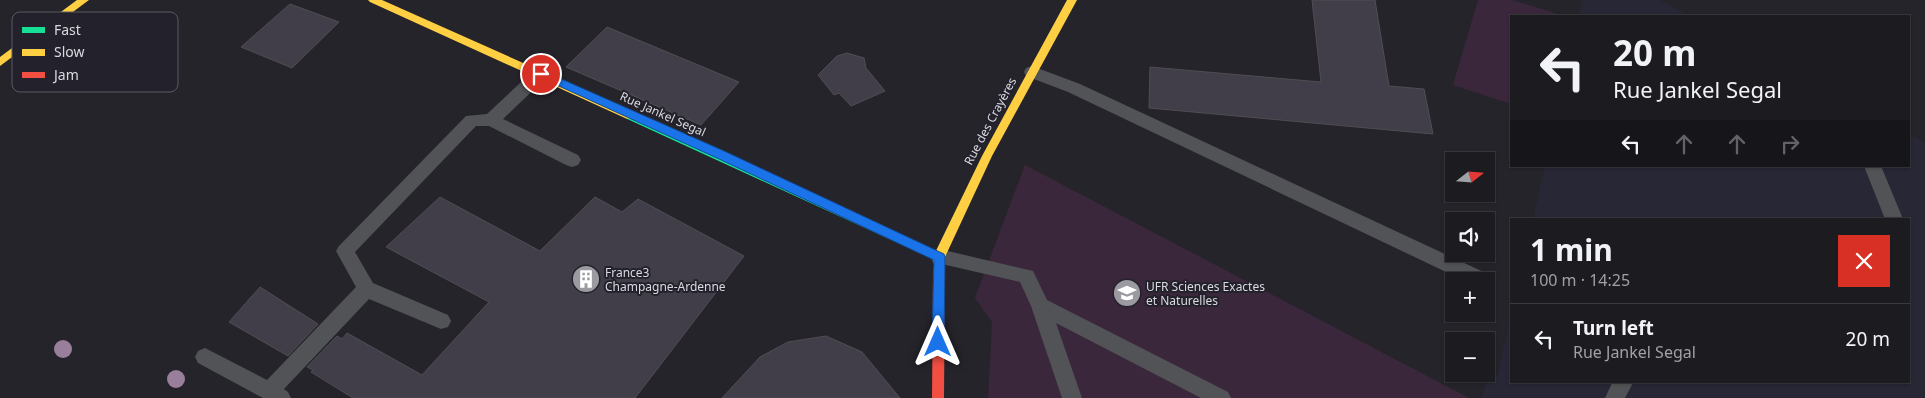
<!DOCTYPE html>
<meta charset="utf-8">
<style>
body{margin:0;font-family:"Noto Sans",sans-serif;background:#29282d;color:#f1f3f6;height:100vh;display:flex;flex-direction:column;font-size:19px;white-space:nowrap}
*{box-sizing:border-box;margin:0}
p{font-size:16px;color:#a0a1a5}
.icon{flex:none;width:28px;height:28px;fill:none;stroke:currentColor;stroke-width:2;stroke-linecap:round;stroke-linejoin:round}
.map{position:relative;flex:1;overflow:hidden}
.sheet{position:absolute;left:1510px;top:218px;width:400px;height:165px;display:flex;flex-direction:column;background:#1c1b20;border-radius:0px;box-shadow:0 1px 4px #0004,0 0 0 1px #3a393e}
.sheet>*{flex:none}
.banner{position:absolute;left:1510px;top:15px;width:400px;height:152px;border-radius:0px;box-shadow:0 1px 4px #0004,0 0 0 1px #3a393e;background:#1c1b20;color:#f1f3f6;overflow:hidden}
.needle{width:32px;rotate:73deg}
.buttons{position:absolute;left:1445px;top:152px;display:grid;gap:10px}
.buttons a{display:grid;place-items:center;width:50px;height:50px;border-radius:0px;background:#1c1b20;box-shadow:0 1px 4px #0004,0 0 0 1px #3a393e;font-size:25px}
.pin{position:absolute;display:grid;place-items:center;width:42px;height:42px;color:#fff;margin:-21px;border:2px solid #fff;border-radius:50%;box-shadow:0 1px 5px #0007}
.me{position:absolute;width:55px;margin:-28px;rotate:0deg;stroke-linejoin:round;filter:drop-shadow(0 0 4px #0008)}
.turn{display:flex;align-items:center;gap:18px;height:105px;padding:0 20px;font-size:22px}
.turn .icon{width:65px;height:65px;stroke-width:2.5}
.turn b{display:block;font-size:35px;line-height:42px}
.lanes{display:flex;align-items:center;height:48px;padding:0 20px;background:#0003;justify-content:center;gap:25px;direction:ltr}
.lanes .off{opacity:.35}
.round{display:grid;place-items:center;flex:none;width:52px;height:52px;border-radius:0px;background:#29282d}
.summary{display:flex;align-items:center;justify-content:space-between;height:85px;padding:0 20px}
h1{font-size:30px;font-weight:700;line-height:38px}
ul{padding:0;list-style:none}
li{display:flex;align-items:center;gap:15px;height:70px;padding:0 20px;border-top:1px solid #3a393e}
li div{flex:1}
li b{display:block;font-size:19px}
li em{font-style:normal}
.map>svg:first-child{display:block}
</style>
<div class="map">
<svg width="1925" height="398" viewBox="0 0 1925 398">
<rect width="100%" height="100%" fill="#25242a"/>
<!-- built -->
<g fill="#282735">
<path d="M1583 0H1660L1690 16H1579Z"/>
<path d="M1909 134 1925 143V398H1482L1487 380 1498 374 1511 314V381H1909V219H1533L1545 166H1909Z"/>
</g>
<!-- green -->
<g fill="#3b273b">
<path d="M1478 0H1512L1561 15V16H1511V104L1453 85Z"/>
<path d="M1025 165 1469 398H988L992 322 975 298Z"/>
</g>
<!-- building -->
<g fill="#423e49" stroke="#4f4e52">
<path d="M1312 0H1375L1389 86 1424 89 1433 134 1149 108 1150 67 1321 82Z"/>
<path d="M290 4 339 22 292 68 241 47Z"/>
<path d="M607 27 739 82 701 125 566 67Z"/>
<path d="M847 53 864 58 866 68 885 91 851 106 839 93 834 95 818 75 837 56Z"/>
<path d="M440 197 540 251 595 197 622 212 638 199 744 256 635 398H353L311 372 313 370 307 367 337 336 342 339 347 333 422 375 489 302 386 247Z"/>
<path d="M260 287 318 324 288 356 229 322Z"/>
<path d="M826 336 862 352 900 398H722L760 357 788 342Z"/>
</g>
<g fill="none" stroke-linecap="round" stroke-linejoin="round">
<!-- lane -->
<g fill="#525356" fill-rule="evenodd">
<path d="M1032 66 1080 84 1490 275 1492 281 1490 287 1486 288V281H1465L1068 92 1026 76 1024 72 1026 68Z"/>
<path d="M541 67 547 69 549 73 547 77 503 119 578 155 581 160 578 165 572 167 566 165 489 126H476L355 252 373 283 448 315 451 321 448 327 441 329 369 299 284 389 288 392 291 398H263L198 363 195 357 198 351 205 348 267 380 356 287 336 251 339 246 466 116 487 114 535 69Z"/>
<path d="M1864 166H1881L1903 219H1885Z"/>
<path d="M939 249 1033 271 1047 300 1228 392 1231 398H1201L1056 323 1082 398H1062L1031 306 1020 282 933 262 930 257 933 252Z"/>
<path d="M1613 381H1634L1625 398H1605Z"/>
</g>
<!-- fast -->
<path fill="#16e098" fill-rule="evenodd" d="M629 111 943 254 945 257 943 260 939 262 935 260 625 118 624 115 625 112Z"/>
<!-- slow -->
<g fill="#ffcf43" fill-rule="evenodd">
<path d="M77 0H89L0 66V57Z"/>
<path d="M368 0H382L633 112 634 115 629 119 625 118 370 2Z"/>
<path d="M1067 0H1077L992 156 945 257 943 274 939 275 935 274 933 257 982 156Z"/>
</g>
<!-- jam -->
<path fill="#f24e42" fill-rule="evenodd" d="M939 265 943 266 945 270 944 398H932L933 270 935 266Z"/>
</g>
<!-- trees -->
<g fill="#9a7f9c">
<circle cx="63" cy="349" r="9"/>
<circle cx="176" cy="379" r="9"/>
</g>
<!-- route -->
<path fill="#1a73e8" stroke="#114b97" d="M541 70 724 151 944 254 945 258 944 342 943 345 938 347 934 345 932 342 934 260 717 158 537 76 536 74Z"/>
<!-- icons -->
<defs>
<symbol id="building-disc" viewBox="-11 -11 22 22"><circle r="9.5" fill="#9a9aa0" stroke="#23222c"/><path d="M-4-6H4V6H1V3H-1V6H-4ZM-2.5-4.3h1.7v1.8h-1.7ZM.8-4.3h1.7v1.8H.8ZM-2.5-1h1.7V.8h-1.7ZM.8-1h1.7V.8H.8Z" fill="#fff"/></symbol>
<symbol id="university-disc" viewBox="-11 -11 22 22"><circle r="9.5" fill="#9a9aa0" stroke="#23222c"/><path d="M0-5L7-2L0 1L-7-2ZM-4 1L0 2.5L4 1V4Q0 6-4 4Z" fill="#fff"/></symbol>
</defs>
<g fill-rule="evenodd">
<use href="#building-disc" x="570" y="263" width="32" height="32"/>
<use href="#university-disc" x="1111" y="277" width="32" height="32"/>
</g>
<g text-anchor="middle" dominant-baseline="central" stroke-width="4" stroke-linejoin="round" paint-order="stroke">
<!-- street labels -->
<g font-size="12" fill="#d9d9df" stroke="#23222c">
<text transform="translate(663 114) rotate(24)">Rue Jankel Segal</text>
<text transform="translate(990 121) rotate(-62)">Rue des Crayères</text>
</g>
<!-- poi labels -->
<g font-size="12" fill="#d9d9df" stroke="#23222c" text-anchor="start">
<text x="605" y="272">France3<tspan x="605" dy="14">Champagne-Ardenne</tspan></text>
<text x="1146" y="286">UFR Sciences Exactes<tspan x="1146" dy="14">et Naturelles</tspan></text>
</g>
</g>
<!-- legend -->
<rect x="12" y="12" width="166" height="80" rx="8" fill="#23222c" stroke="#5a5962" stroke-width="1"/>
<rect x="22" y="27" width="23" height="6" fill="#16e098"/>
<rect x="22" y="49" width="23" height="7" fill="#ffcf43"/>
<rect x="22" y="72" width="23" height="6" fill="#f24e42"/>
<g font-size="14" fill="#d9d9df">
<text x="54" y="35">Fast</text>
<text x="54" y="57">Slow</text>
<text x="54" y="80">Jam</text>
</g>
</svg>
<div class="buttons">
<a><svg class="needle" viewBox="-14 -14 28 28"><path d="M0-13l5 13h-10z" fill="#e53935"/><path d="M0 13l5-13h-10z" fill="#a0a1a5"/></svg></a>
<a><svg class="icon" aria-label="sound" viewBox="0 0 24 24"><path d="M4 9h4l5-4v14l-5-4H4zM17 9q2 3 0 6"/></svg></a>
<a>+</a>
<a>−</a>
</div>
<div class="pin" style="left:541px;top:74px;background:#d93025"><svg class="icon" aria-label="arrive" viewBox="0 0 24 24"><path d="M6 21V4h12l-3 4 3 4H6"/></svg></div>
<svg class="me" style="left:938px;top:342px" viewBox="-20 -20 40 40"><path d="M0-17L14 15 0 8-14 15z" fill="#1a73e8" stroke="#fff" stroke-width="4"/></svg>
<div class="banner">
<div class="turn"><svg class="icon" aria-label="left" viewBox="0 0 24 24"><path d="M17 20v-9H6M10 6l-5 5 5 5"/></svg><div><b>20 m</b>Rue Jankel Segal</div></div>
<div class="lanes"><svg class="icon" aria-label="left" viewBox="0 0 24 24"><path d="M17 20v-9H6M10 6l-5 5 5 5"/></svg><svg class="icon off" aria-label="ahead" viewBox="0 0 24 24"><path d="M12 20V5M6 11l6-6 6 6"/></svg><svg class="icon off" aria-label="ahead" viewBox="0 0 24 24"><path d="M12 20V5M6 11l6-6 6 6"/></svg><svg class="icon off" aria-label="right" viewBox="0 0 24 24"><path d="M7 20v-9h11M14 6l5 5-5 5"/></svg></div>
</div>
<section class="sheet">
<div class="summary"><div><h1>1 min</h1><p>100 m · 14:25</p></div><a class="round" style="background:#d93025;color:#fff"><svg class="icon" aria-label="close" viewBox="0 0 24 24"><path d="M6 6l12 12M18 6L6 18"/></svg></a></div>
<ul>
<li><svg class="icon" aria-label="left" viewBox="0 0 24 24"><path d="M17 20v-9H6M10 6l-5 5 5 5"/></svg><div><b>Turn left</b><p>Rue Jankel Segal</p></div><em>20 m</em></li>
</ul>
</section>
</div>
